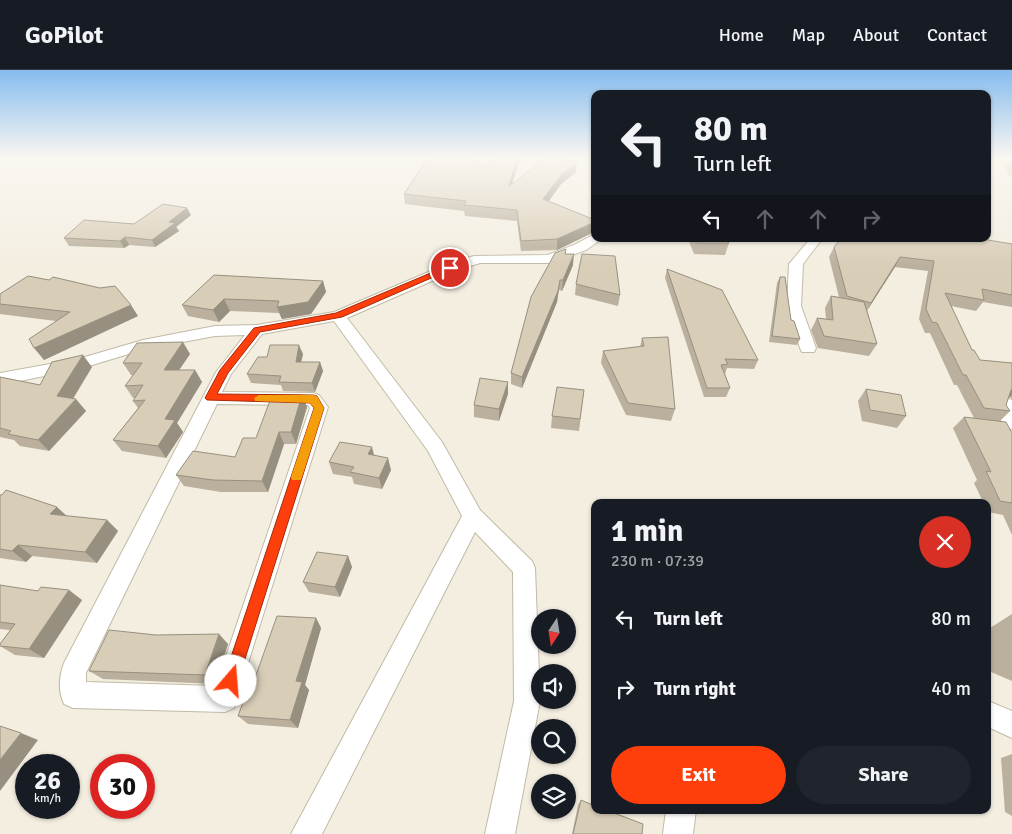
<!DOCTYPE html>
<meta charset="utf-8">
<style>
body{margin:0;font-family:Signika,sans-serif;background:#20242c;color:#f1f3f6;height:100vh;display:flex;flex-direction:column;font-size:19px;white-space:nowrap}
*{box-sizing:border-box;margin:0}
p{font-size:16px;color:#9ea1a6}
.icon{flex:none;width:28px;height:28px;fill:none;stroke:currentColor;stroke-width:2;stroke-linecap:round;stroke-linejoin:round}
.map{position:relative;flex:1;overflow:hidden}
.details{position:absolute;left:591px;top:429px;width:400px;height:315px;display:flex;flex-direction:column;background:#171b24;border-radius:10px;box-shadow:0 1px 4px #0004}
.details>*{flex:none}
.guide{position:absolute;left:591px;top:20px;width:400px;height:152px;border-radius:10px;box-shadow:0 1px 4px #0004;background:#171b24;color:#f1f3f6;overflow:hidden}
.needle{width:32px;rotate:192deg}
.fabs{position:absolute;left:531px;top:539px;display:grid;gap:10px}
.fabs a{display:grid;place-items:center;width:45px;height:45px;border-radius:50%;background:#171b24;box-shadow:0 1px 4px #0004;font-size:25px}
.speed{position:absolute;left:15px;top:684px;display:flex;gap:10px;font-size:25px;font-weight:700;text-align:center}
.speed>*{display:grid;place-content:center;width:65px;height:65px;border-radius:50%;background:#171b24;box-shadow:0 1px 4px #0004;line-height:1}
.speed small{font-size:12px;font-weight:400}
.speed .limit{border:8px solid #d22;background:#fff;color:#111}
.pin{position:absolute;display:grid;place-items:center;width:42px;height:42px;color:#fff;margin:-21px;border:2px solid #fff;border-radius:50%;box-shadow:0 1px 5px #0007}
.me{position:absolute;width:55px;margin:-28px;rotate:18deg;stroke-linejoin:round;filter:drop-shadow(0 0 4px #0008)}
.turn{display:flex;align-items:center;gap:18px;height:105px;padding:0 20px;font-size:22px}
.turn .icon{width:65px;height:65px;stroke-width:2.5}
.turn b{display:block;font-size:35px;line-height:42px}
.lanes{display:flex;align-items:center;height:48px;padding:0 20px;background:#0003;justify-content:center;gap:25px;direction:ltr}
.lanes .off{opacity:.35}
.round{display:grid;place-items:center;flex:none;width:52px;height:52px;border-radius:26px;background:#20242c}
.headline{display:flex;align-items:center;justify-content:space-between;height:85px;padding:0 20px}
h1{font-size:30px;font-weight:800;line-height:38px}
.button{display:flex;gap:10px;margin-top:auto;padding:10px 20px}
.button a{flex:1;height:58px;border-radius:30px;background:#ff3f0b;color:#fff;font-size:20px;font-weight:800;line-height:58px;text-align:center}
.button a+a{background:#20242c;color:#f1f3f6}
ul{padding:0;list-style:none}
li{display:flex;align-items:center;gap:15px;height:70px;padding:0 20px}
li div{flex:1}
li b{display:block;font-size:19px}
li em{font-style:normal}
header{display:flex;align-items:center;gap:30px;box-sizing:border-box;height:70px;padding:0 25px;background:#171b24;border-bottom:1px solid #363941}
header strong{font-size:24px}
nav{display:flex;gap:28px;margin-inline-start:auto;font-size:18px}
.map>svg:first-child{display:block}
</style>
<header>
<strong>GoPilot</strong>
<nav><a>Home</a><a>Map</a><a>About</a><a>Contact</a></nav>
</header>
<div class="map">
<svg width="1012" height="764" viewBox="0 0 1012 764">
<rect width="100%" height="100%" fill="#f3eee0"/>
<g fill="none" stroke-linecap="round" stroke-linejoin="round">
<defs>
<g id="minor">
<path d="M595 164V169H601L599 171 586 180 550 193H480L455 201 347 248 442 372 480 440 532 491 535 498 540 631 515 764H485L514 631 513 502 475 462 322 764H291L462 446 428 381 334 251 262 264 231 304 222 322 313 323 319 325 328 337 234 638 225 642 73 638 64 634C58 621 59 606 64 593L216 302 245 265 215 266 145 279 79 299 0 315V303L78 289 143 270 215 256 257 255 334 242 445 195 474 186 548 185 576 174ZM217 334 308 335 310 338 216 616 86 612V603Z"/>
<path d="M810 169H822L803 194 801 236 816 278 814 282H802L800 278 787 236 789 194Z"/>
<path d="M1009 329 1012 330V359L1006 358 998 346 1003 331Z"/>
<path d="M988 631 1012 641V668L988 657Z"/>
<path d="M666 740H696L693 764H663Z"/>
</g>
<path id="trunk" d="M988 89H1012V96L990 92Z"/>
</defs>
<!-- minor casing -->
<use href="#minor" stroke="#c1baa5" stroke-width="2"/>
<!-- trunk casing -->
<use href="#trunk" stroke="#efaf1e" stroke-width="2"/>
<!-- minor -->
<use href="#minor" fill="#fff" fill-rule="evenodd"/>
<!-- trunk -->
<use href="#trunk" fill="#ffdc76" fill-rule="evenodd"/>
</g>
<!-- wall -->
<g fill="#bab09d">
<path d="M492 89H520L512 113 577 92 576 102 561 114 549 131 595 150V163L594 162 557 180 521 181 517 151 465 146 464 141 405 134 404 124 488 96Z"/>
<path d="M1011 89H1012V106H1009L1006 97Z"/>
<path d="M191 145 176 157 179 161 155 177 129 175 124 178 69 176 64 168 134 154Z"/>
<path d="M688 169H726L729 173 725 185 694 184Z"/>
<path d="M1012 174V237L983 232 976 241 951 236 972 280 980 290 1012 293V329L1010 327 1008 328 1006 335 1010 341 1000 351 1012 363V465L1003 445 988 442V432H983L974 413 977 410 953 358 964 347 974 348 957 315H954L930 263H925L919 249 928 201 895 197 867 240 877 274 869 286 818 278 811 260 817 248 826 249 825 238 831 226 839 227 829 187 834 177Z"/>
<path d="M566 179V184L573 195 562 221 559 220 557 232 522 318 511 314V303Z"/>
<path d="M667 199 758 290 754 299 727 298 725 304 730 318 726 327H704L665 208Z"/>
<path d="M780 207 791 250 800 269 797 275 769 272 777 213Z"/>
<path d="M323 211 326 222 311 244 282 249 279 243 230 241 219 252 188 246 182 235Z"/>
<path d="M576 214 620 225 618 236 575 225Z"/>
<path d="M0 224 138 246 44 290 56 251 0 244Z"/>
<path d="M642 268 675 339 671 351 626 345 601 293 603 281 640 277Z"/>
<path d="M190 284 179 300H195L202 312 177 353 183 362 166 388 122 381 113 370 138 338 133 331 135 328H133L125 316 133 305H131L123 293Z"/>
<path d="M303 284 301 292H320L323 301 315 322 283 321 281 315 251 313 247 304 267 287Z"/>
<path d="M92 297 73 329 86 341 49 381 20 376 14 370 0 367V307L40 315Z"/>
<path d="M508 312V324L499 351 474 347V335Z"/>
<path d="M866 319 906 346 897 358 862 351 858 331Z"/>
<path d="M584 320 579 361 551 358 552 346Z"/>
<path d="M302 325 307 337 296 374H284L268 422H221L184 416 176 405 235 387Z"/>
<path d="M374 385 391 400 382 419 354 414 352 407 333 404 329 392Z"/>
<path d="M0 425 67 446 107 450 118 461 97 493 32 486 26 492 0 488Z"/>
<path d="M348 486 352 497 340 527 309 522 303 512Z"/>
<path d="M0 515 82 530 44 588 15 585 0 576V574L10 560 0 559Z"/>
<path d="M1012 544V611L991 602 990 558Z"/>
<path d="M316 548 321 558 305 615 309 620 298 658 248 654 238 646 255 608Z"/>
<path d="M228 574 215 614 103 609 89 601Z"/>
<path d="M1012 684V746L1005 742 1001 688Z"/>
<path d="M595 688V698L593 697Z"/>
<path d="M581 730 642 764H572L578 735Z"/>
</g>
<!-- shaded-wall -->
<g fill="#979080">
<path d="M517 89H520L508 126 509 116Z"/>
<path d="M577 92 576 102 561 114 543 139V129L562 104Z"/>
<path d="M187 138 191 145 176 157 179 161 155 177 152 170 169 152Z"/>
<path d="M595 152 594 162 557 180V169Z"/>
<path d="M125 167 129 175 124 178 120 171Z"/>
<path d="M574 184 573 195 562 221 563 210Z"/>
<path d="M900 187 895 197 865 244 871 233Z"/>
<path d="M560 210 557 232 522 318V307Z"/>
<path d="M323 211 326 222 311 244 282 249 277 237Z"/>
<path d="M224 229 230 241 219 252 213 240Z"/>
<path d="M131 235 138 246 44 290 34 278Z"/>
<path d="M183 272 190 284 171 312 164 300Z"/>
<path d="M299 275 303 284 299 301 296 292Z"/>
<path d="M83 285 92 297 67 338 57 326Z"/>
<path d="M320 292 323 301 315 322 312 313Z"/>
<path d="M195 300 202 312 177 353 183 362 166 388 158 376 165 349Z"/>
<path d="M508 312V324L499 351V339Z"/>
<path d="M1012 319V325L1010 327 1001 330Z"/>
<path d="M302 325 307 337 296 374 291 362Z"/>
<path d="M76 329 86 341 49 381 38 370Z"/>
<path d="M279 362 284 374 268 422 262 411Z"/>
<path d="M372 377 375 389 368 384Z"/>
<path d="M388 388 391 400 382 419 379 408Z"/>
<path d="M57 437 69 448 50 444Z"/>
<path d="M107 450 118 461 97 493 85 482Z"/>
<path d="M18 475 32 486 26 492 12 481Z"/>
<path d="M348 486 352 497 340 527 335 517Z"/>
<path d="M69 520 82 530 44 588 29 579Z"/>
<path d="M316 548 321 558 305 615 309 620 298 658 290 650 296 611Z"/>
<path d="M219 564 228 574 215 614 205 605Z"/>
<path d="M21 663 38 670 0 721V690Z"/>
</g>
<!-- building -->
<g fill="#d8cdb7" stroke="#979080">
<path d="M427 89H473L488 96 492 89H517L509 116 545 89H563L577 92 562 104 543 129 595 150V152L557 169 521 171 517 140 464 135 466 131 404 124Z"/>
<path d="M163 134 187 138 169 152 175 153 152 170 125 167 120 171 64 168 84 150 134 154Z"/>
<path d="M695 169H726L729 173H697Z"/>
<path d="M841 169H982L1012 174V225L982 219 984 230 945 223 972 280H974L980 290 1012 293V319L1011 320 1006 335 1010 341 984 338 966 305H963L937 253 932 252 926 239 934 191 900 187 871 233 847 226 834 177Z"/>
<path d="M566 179 565 184H574L563 210H560L558 221 522 307 511 303 531 227 555 183Z"/>
<path d="M582 184 615 186 620 225 576 214Z"/>
<path d="M667 199 722 220 758 290 725 289 728 294 721 295 730 318H707Z"/>
<path d="M214 205 323 211 308 232 277 237 279 231 224 229 213 240 182 235Z"/>
<path d="M28 206 49 210 53 207 100 218 115 216 131 235 34 278 29 269 70 242 0 234V224Z"/>
<path d="M780 207H785L791 250 794 251 800 269 772 266Z"/>
<path d="M831 226 864 232 877 274 824 266 817 248 833 250Z"/>
<path d="M668 267 675 339 628 333 603 281 644 276 642 268Z"/>
<path d="M183 272 164 300H195L165 349 175 350 158 376 113 370 145 330 133 331 143 315 125 316 142 293H123L137 273Z"/>
<path d="M270 275H299L296 292H320L312 313 279 312 281 306 247 304 258 287H267Z"/>
<path d="M83 285 57 326 76 329 38 370 8 364 11 361 0 358V307L40 315 52 292Z"/>
<path d="M480 308 508 312 499 339 474 335Z"/>
<path d="M557 317 584 320 580 349 552 346Z"/>
<path d="M866 319 901 325 906 346 870 340Z"/>
<path d="M272 325H302L291 362H279L262 411 213 410 176 405 193 381 235 387 243 368H256Z"/>
<path d="M964 347 1006 352 1012 363V433L1000 431 986 401 991 402Z"/>
<path d="M340 372 372 377 368 384 388 388 379 408 350 402 354 397 329 392Z"/>
<path d="M6 420 57 437 50 444 107 450 85 482 18 475 12 481 0 479V425H2Z"/>
<path d="M317 482 348 486 335 517 303 512Z"/>
<path d="M0 515 38 521 41 517 69 520 29 579 0 576V574L15 554 0 552Z"/>
<path d="M277 546 316 548 296 611 302 612 290 650 238 646 252 608H255Z"/>
<path d="M109 560 156 565 219 564 205 605 89 601Z"/>
<path d="M0 656 21 663 0 690Z"/>
<path d="M581 730 595 736V740H606L643 754 642 764H573Z"/>
</g>
<!-- sky -->
<linearGradient id="sky" x2="0" y2="1"><stop stop-color="#86bcee"/><stop offset="0.45" stop-color="#faf7f1"/><stop offset="1" stop-color="#faf7f1" stop-opacity="0"/></linearGradient>
<rect width="1012" height="196" fill="url(#sky)"/>
<!-- route -->
<path fill="#ff3f0b" stroke="#a62907" d="M447 196 454 198 342 247 260 262 228 303 217 324 313 325 317 326 324 338 238 611 236 617 231 619 225 617 223 611 314 338 310 333 207 330 205 328 220 300 254 258 336 243Z"/>
<!-- slow -->
<path fill="#f59e0b" d="M259 325H313L317 326 324 338 301 410H292L291 407 314 338 310 333 255 331 254 328Z"/>
</svg>
<div class="fabs">
<a><svg class="needle" viewBox="-14 -14 28 28"><path d="M0-13l5 13h-10z" fill="#e53935"/><path d="M0 13l5-13h-10z" fill="#9ea1a6"/></svg></a>
<a><svg class="icon" aria-label="sound" viewBox="0 0 24 24"><path d="M4 9h4l5-4v14l-5-4H4zM17 9q2 3 0 6"/></svg></a>
<a><svg class="icon" aria-label="search" viewBox="0 0 24 24"><circle cx="10" cy="10" r="6"/><path d="M15 15l6 6"/></svg></a>
<a><svg class="icon" aria-label="layers" viewBox="0 0 24 24"><path d="M12 4l9 5-9 5-9-5zM3 14l9 5 9-5"/></svg></a>
</div>
<div class="speed"><div>26<small>km/h</small></div><div class="limit">30</div></div>
<div class="pin" style="left:450px;top:198px;background:#d93025"><svg class="icon" aria-label="arrive" viewBox="0 0 24 24"><path d="M6 21V4h12l-3 4 3 4H6"/></svg></div>
<svg class="me" style="left:231px;top:611px" viewBox="-20 -20 40 40"><circle r="19" fill="#fff"/><path d="M0-13L10 11 0 6-10 11z" fill="#ff3f0b"/></svg>
<div class="guide">
<div class="turn"><svg class="icon" aria-label="left" viewBox="0 0 24 24"><path d="M17 20v-9H6M10 6l-5 5 5 5"/></svg><div><b>80 m</b>Turn left</div></div>
<div class="lanes"><svg class="icon" aria-label="left" viewBox="0 0 24 24"><path d="M17 20v-9H6M10 6l-5 5 5 5"/></svg><svg class="icon off" aria-label="ahead" viewBox="0 0 24 24"><path d="M12 20V5M6 11l6-6 6 6"/></svg><svg class="icon off" aria-label="ahead" viewBox="0 0 24 24"><path d="M12 20V5M6 11l6-6 6 6"/></svg><svg class="icon off" aria-label="right" viewBox="0 0 24 24"><path d="M7 20v-9h11M14 6l5 5-5 5"/></svg></div>
</div>
<section class="details">
<div class="headline"><div><h1>1 min</h1><p>230 m · 07:39</p></div><a class="round" style="background:#d93025;color:#fff"><svg class="icon" aria-label="close" viewBox="0 0 24 24"><path d="M6 6l12 12M18 6L6 18"/></svg></a></div>
<ul>
<li><svg class="icon" aria-label="left" viewBox="0 0 24 24"><path d="M17 20v-9H6M10 6l-5 5 5 5"/></svg><div><b>Turn left</b></div><em>80 m</em></li>
<li><svg class="icon" aria-label="right" viewBox="0 0 24 24"><path d="M7 20v-9h11M14 6l5 5-5 5"/></svg><div><b>Turn right</b></div><em>40 m</em></li>
</ul>
<div class="button"><a>Exit</a><a>Share</a></div>
</section>
</div>
